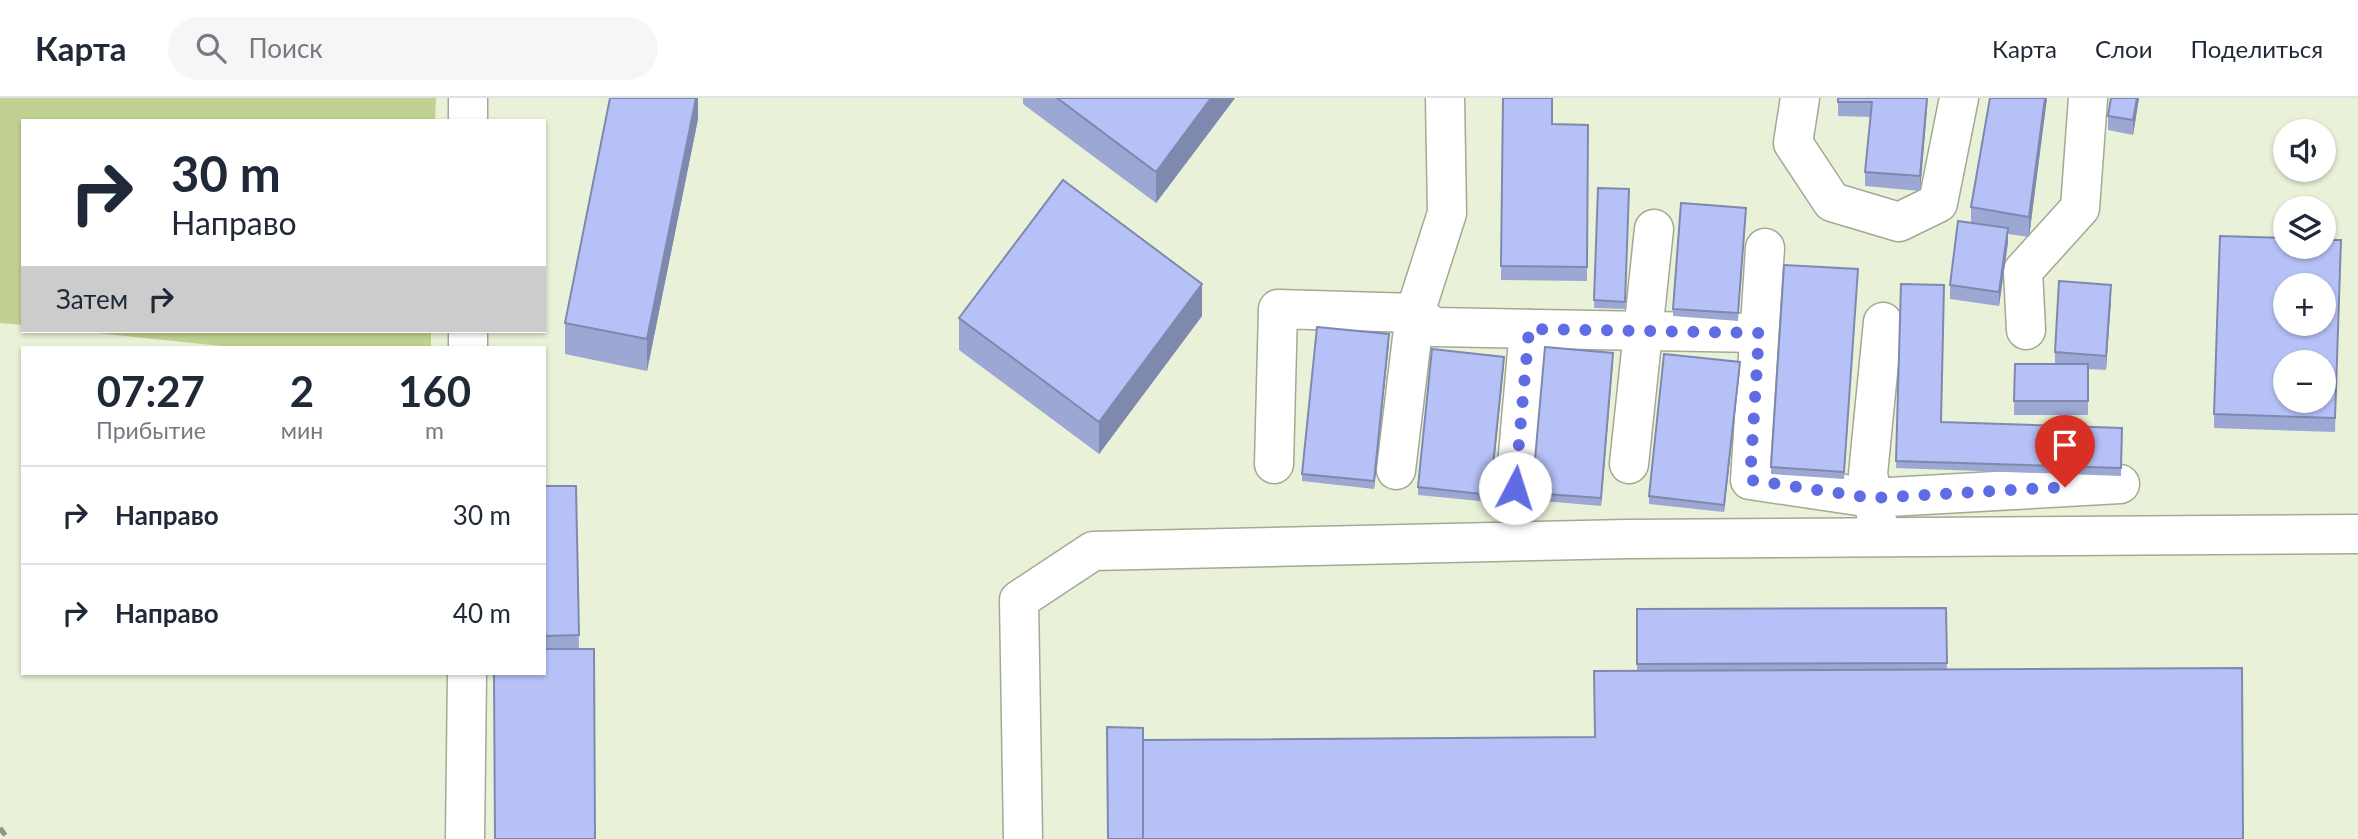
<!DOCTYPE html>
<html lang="ru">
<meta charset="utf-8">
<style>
body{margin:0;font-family:Lato,sans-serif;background:#f6f6f7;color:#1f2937;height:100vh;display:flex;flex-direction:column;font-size:26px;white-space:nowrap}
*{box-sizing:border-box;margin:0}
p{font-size:23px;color:#747a83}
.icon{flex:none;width:38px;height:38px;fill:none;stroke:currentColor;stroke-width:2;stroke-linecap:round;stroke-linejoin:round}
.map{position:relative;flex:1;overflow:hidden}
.details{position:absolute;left:21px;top:248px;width:525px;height:329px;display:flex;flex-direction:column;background:#fff;border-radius:0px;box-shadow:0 2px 5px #0004}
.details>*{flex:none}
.guide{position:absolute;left:21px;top:21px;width:525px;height:214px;border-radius:0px;box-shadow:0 2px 5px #0004;background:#fff;color:#1f2937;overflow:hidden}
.controls{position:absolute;left:2273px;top:21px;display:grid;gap:14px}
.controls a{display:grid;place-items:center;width:63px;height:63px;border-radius:50%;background:#fff;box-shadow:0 2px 5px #0004;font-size:35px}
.pin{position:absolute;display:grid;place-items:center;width:60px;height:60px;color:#fff;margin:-72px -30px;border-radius:50% 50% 50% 0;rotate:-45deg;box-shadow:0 0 7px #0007}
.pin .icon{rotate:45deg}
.me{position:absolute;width:77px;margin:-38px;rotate:5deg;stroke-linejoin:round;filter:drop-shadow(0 0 5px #0008)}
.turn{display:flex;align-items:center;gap:24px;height:147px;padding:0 35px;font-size:32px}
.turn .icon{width:91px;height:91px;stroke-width:2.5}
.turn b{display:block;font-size:49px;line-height:60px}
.then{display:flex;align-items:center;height:66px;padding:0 35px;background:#0003;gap:14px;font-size:26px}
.eta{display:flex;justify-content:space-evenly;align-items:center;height:119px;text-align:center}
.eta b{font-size:42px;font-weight:700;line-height:49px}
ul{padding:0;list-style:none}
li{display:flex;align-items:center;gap:21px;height:98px;padding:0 35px;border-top:2px solid #e0e1e3}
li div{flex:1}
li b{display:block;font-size:26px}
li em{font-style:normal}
header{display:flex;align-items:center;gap:42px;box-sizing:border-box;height:98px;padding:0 35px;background:#fff;border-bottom:2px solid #e0e1e3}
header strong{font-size:33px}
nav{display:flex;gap:38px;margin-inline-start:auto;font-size:24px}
.search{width:490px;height:63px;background:#f6f6f7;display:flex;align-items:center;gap:18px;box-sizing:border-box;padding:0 24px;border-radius:38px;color:#747a83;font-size:26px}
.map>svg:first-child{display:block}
</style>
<header>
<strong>Карта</strong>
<div class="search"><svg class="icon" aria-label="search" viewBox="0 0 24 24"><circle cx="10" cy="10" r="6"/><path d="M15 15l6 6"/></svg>Поиск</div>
<nav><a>Карта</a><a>Слои</a><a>Поделиться</a></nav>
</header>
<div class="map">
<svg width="2358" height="741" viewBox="0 0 2358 741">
<rect width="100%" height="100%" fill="#eaf1d9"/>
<!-- green -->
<g fill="#c1d191">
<path d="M0 0H436L435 23H23V227L0 225Z"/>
<path d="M77 233H431V250H241Z"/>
</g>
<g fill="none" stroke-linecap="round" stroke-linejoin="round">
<defs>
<g id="minor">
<path d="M1800 0 1793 45 1832 104 1899 124 1938 105 1959 0"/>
<path d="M468 23V0"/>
<path d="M1765 150 1750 382 1872 400 2120 386"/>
<path d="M2026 232 2023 173 2080 110 2088 0"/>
<path d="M468 250V233"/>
<path d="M1274 366 1278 211 1415 215 1434 229 1759 235"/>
<path d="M1629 366 1654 131"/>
<path d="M1396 372 1415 215 1447 115 1445 0"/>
<path d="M1515 390 1529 231"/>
<path d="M1877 422 1868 376 1883 224"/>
<path d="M465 741 467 576"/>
<path d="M1023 741 1019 502 1093 453 1627 441 2358 436"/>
</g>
</defs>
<!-- minor casing -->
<use href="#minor" stroke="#a3a993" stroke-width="41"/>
<!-- minor -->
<use href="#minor" stroke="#fff" stroke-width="38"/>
<!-- rail -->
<path stroke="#909584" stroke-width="5" stroke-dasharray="9 9" stroke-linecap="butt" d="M0 730 8 741"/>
</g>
<!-- wall -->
<g fill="#9da7d4">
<path d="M698 0V21L647 273 565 256V225Z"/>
<path d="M1023 0H1235L1156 105 1023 6Z"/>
<path d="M1503 0 1552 26 1588 27 1587 183 1501 182Z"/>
<path d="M1838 0H1928L1920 93 1865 88V74L1871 19 1838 18Z"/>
<path d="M2047 0 2029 139 2008 136V144L1999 208 1950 201V187L1971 125V109Z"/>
<path d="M2139 0 2133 37 2108 32V18Z"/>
<path d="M1598 90 1629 91 1625 211 1594 210Z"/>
<path d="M1746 117 1738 223 1673 218V211Z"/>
<path d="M2341 142 2335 334 2214 330V316Z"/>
<path d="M1858 171 1844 381 1771 376V369Z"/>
<path d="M1901 186 1941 324 2122 330 2121 378 1896 370Z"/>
<path d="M2111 201 2106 272 2088 271V317H2014L2015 266H2055V254Z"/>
<path d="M1202 218 1099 356 959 252V220Z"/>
<path d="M1389 244 1374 391 1302 383V376Z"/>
<path d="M1613 262 1601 408 1532 402V395Z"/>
<path d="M1504 266 1490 404 1418 397V389Z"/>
<path d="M1740 271 1724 414 1649 406V398Z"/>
<path d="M544 388H576L579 551 544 576Z"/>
<path d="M1946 510 1947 572 2243 741 1143 642 1595 639 1637 573V511Z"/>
</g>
<!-- shaded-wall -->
<g fill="#7f88ad">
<path d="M696 0H698V21L647 273V241Z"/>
<path d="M1211 0H1235L1156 105V74Z"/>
<path d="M1927 0 1926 24 1920 93V78Z"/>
<path d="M2045 0H2047L2029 139V119Z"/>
<path d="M2137 0H2139L2133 37V22Z"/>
<path d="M2008 130V144L1999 208V194Z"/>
<path d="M1202 186V218L1099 356V324Z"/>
<path d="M2111 187V201L2106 272V258Z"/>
<path d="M1389 236V244L1374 391V383Z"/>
<path d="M1613 255V262L1601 408V400Z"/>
<path d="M1504 259V266L1490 404V397Z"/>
<path d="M1740 264V271L1724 414V407Z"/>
</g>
<!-- building -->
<g fill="#b6c2f7" stroke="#7f88ad" stroke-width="2" fill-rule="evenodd">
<path d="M610 0H696L647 241 565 225Z"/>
<path d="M1057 0H1211L1156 74Z"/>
<path d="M1503 0H1552V26L1588 27 1587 169 1501 168Z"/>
<path d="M1838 0H1927L1920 78 1865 74 1872 4H1838Z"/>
<path d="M1990 0H2045L2029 119 1971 109Z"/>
<path d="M2111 0H2137L2133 22 2108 18Z"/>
<path d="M1063 82 1202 186 1099 324 959 220Z"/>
<path d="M1598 90 1629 91 1625 204 1594 202Z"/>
<path d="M1681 105 1746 110 1738 215 1673 211Z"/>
<path d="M1958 123 2008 130 1999 194 1950 187Z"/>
<path d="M2220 138 2286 140V149H2324V142H2341L2335 320 2214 316ZM2286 187H2324V226H2286ZM2286 264H2324V303H2286Z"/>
<path d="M1784 167 1858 171 1844 374 1771 369Z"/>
<path d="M2059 183 2111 187 2106 258 2055 254Z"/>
<path d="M1901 186 1944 187 1941 324 2122 330 2121 370 1896 363Z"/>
<path d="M1317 229 1389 236 1374 383 1302 376Z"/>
<path d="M1545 249 1613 255 1601 400 1532 395Z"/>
<path d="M1432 251 1504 259 1490 397 1418 389Z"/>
<path d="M1664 256 1740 264 1724 407 1649 398Z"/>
<path d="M2015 266H2088V303H2014Z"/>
<path d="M544 388H576L579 537 544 538Z"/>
<path d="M1946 510 1947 565 1637 566V511Z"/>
<path d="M544 551H594L595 741H495L494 576H544Z"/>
<path d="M2242 570 2243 741H1143V642L1595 639 1594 573Z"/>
<path d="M1107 629 1143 630V741H1108Z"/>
</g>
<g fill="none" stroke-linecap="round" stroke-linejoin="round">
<!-- route -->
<path stroke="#606ce4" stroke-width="12" stroke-dasharray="0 21.6" d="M1515 390 1529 231 1759 235 1750 382 1872 400 2065 389"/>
</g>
</svg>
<div class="controls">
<a><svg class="icon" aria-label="sound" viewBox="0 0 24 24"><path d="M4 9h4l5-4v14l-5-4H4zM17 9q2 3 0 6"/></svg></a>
<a><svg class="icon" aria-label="layers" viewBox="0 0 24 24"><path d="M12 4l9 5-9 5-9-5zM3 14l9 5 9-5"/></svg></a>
<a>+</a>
<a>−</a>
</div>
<div class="pin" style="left:2065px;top:389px;background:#d93025"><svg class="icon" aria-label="arrive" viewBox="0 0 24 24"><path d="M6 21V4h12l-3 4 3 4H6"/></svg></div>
<svg class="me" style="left:1515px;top:390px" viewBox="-20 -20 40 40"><circle r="19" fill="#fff"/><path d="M0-13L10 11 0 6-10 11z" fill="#606ce4"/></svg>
<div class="guide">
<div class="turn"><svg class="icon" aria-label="right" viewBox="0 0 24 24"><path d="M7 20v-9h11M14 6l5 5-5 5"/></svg><div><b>30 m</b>Направо</div></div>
<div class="then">Затем<svg class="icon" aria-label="right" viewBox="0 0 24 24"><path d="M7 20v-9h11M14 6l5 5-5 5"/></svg></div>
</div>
<section class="details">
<div class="eta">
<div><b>07:27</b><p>Прибытие</p></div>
<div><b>2</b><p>мин</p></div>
<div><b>160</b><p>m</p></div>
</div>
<ul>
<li><svg class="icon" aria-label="right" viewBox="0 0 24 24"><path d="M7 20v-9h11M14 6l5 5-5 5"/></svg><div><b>Направо</b></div><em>30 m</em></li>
<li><svg class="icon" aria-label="right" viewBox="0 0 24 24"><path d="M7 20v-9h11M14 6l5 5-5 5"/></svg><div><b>Направо</b></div><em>40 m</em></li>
</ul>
</section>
</div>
